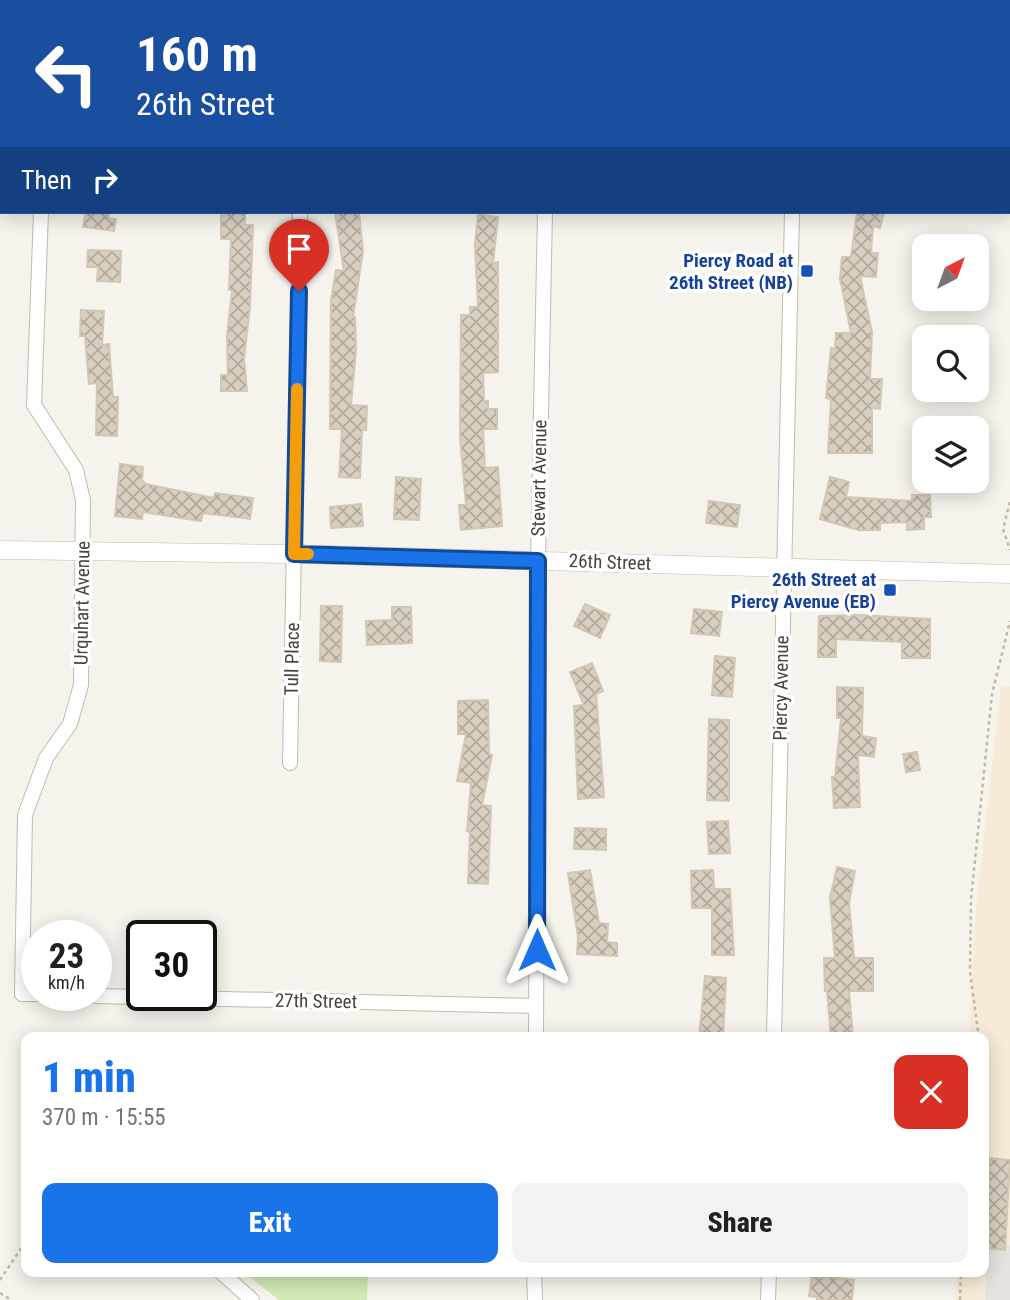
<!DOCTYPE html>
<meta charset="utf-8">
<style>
body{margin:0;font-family:"Roboto Condensed",sans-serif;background:#f2f2f2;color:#202124;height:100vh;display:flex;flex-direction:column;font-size:26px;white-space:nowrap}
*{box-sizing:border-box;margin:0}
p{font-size:23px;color:#757577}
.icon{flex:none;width:38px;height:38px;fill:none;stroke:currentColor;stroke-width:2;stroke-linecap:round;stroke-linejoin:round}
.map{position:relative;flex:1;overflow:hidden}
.details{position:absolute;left:21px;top:1032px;width:968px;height:245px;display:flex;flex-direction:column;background:#fff;border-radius:14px;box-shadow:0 4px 18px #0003}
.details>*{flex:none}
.hud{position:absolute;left:0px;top:0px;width:1012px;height:214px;box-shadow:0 4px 18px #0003;background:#1a4fa0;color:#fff;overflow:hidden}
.needle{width:46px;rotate:41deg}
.fabs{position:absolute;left:912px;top:234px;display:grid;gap:14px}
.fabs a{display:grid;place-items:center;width:77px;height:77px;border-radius:14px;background:#fff;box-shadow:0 4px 18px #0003;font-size:35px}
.speed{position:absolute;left:21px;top:920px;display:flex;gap:14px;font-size:35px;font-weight:700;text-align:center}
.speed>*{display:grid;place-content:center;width:91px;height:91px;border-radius:50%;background:#fff;box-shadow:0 4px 18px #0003;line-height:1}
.speed small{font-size:18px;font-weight:400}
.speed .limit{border:4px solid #111;border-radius:10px;background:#fff;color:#111}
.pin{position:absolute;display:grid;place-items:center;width:60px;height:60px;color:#fff;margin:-72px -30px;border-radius:50% 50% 50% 0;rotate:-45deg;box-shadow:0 0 7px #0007}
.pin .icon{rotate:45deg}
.me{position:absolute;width:77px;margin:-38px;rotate:0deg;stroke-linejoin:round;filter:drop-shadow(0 0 5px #0008)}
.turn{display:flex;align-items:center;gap:24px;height:147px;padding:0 21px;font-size:32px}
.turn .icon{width:91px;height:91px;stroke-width:2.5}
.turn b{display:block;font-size:49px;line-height:60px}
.then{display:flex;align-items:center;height:66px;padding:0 21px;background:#0003;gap:14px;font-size:26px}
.round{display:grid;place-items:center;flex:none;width:74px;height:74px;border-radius:14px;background:#f2f2f2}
.headline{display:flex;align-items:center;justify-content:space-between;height:119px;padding:0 21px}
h1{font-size:42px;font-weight:800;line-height:52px;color:#1a73e8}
.action{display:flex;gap:14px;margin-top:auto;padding:14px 21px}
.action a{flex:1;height:80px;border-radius:14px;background:#1a73e8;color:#fff;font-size:28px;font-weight:800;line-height:80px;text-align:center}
.action a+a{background:#f2f2f2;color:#202124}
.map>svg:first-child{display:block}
</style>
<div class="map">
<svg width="1010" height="1300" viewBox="0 0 1010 1300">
<defs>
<pattern id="building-cross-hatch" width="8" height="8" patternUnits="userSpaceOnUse" patternTransform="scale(1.75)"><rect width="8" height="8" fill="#d8cfc1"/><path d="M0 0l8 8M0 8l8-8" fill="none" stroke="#b1aa9e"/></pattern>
</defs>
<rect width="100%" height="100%" fill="#f6f3ec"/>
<!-- commercial -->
<path fill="#f7ead8" d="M1001 687H1010V1300H956L957 1272H984V1038H969L976 908Z"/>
<!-- industrial -->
<path fill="#e6e2dd" d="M988 1244 1010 1245V1300H985Z"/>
<!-- green -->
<path fill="#d2eab5" d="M243 1272H368L367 1300H279Z"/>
<!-- building -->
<g fill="url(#building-cross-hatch)" stroke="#d3c7b4" stroke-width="2">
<path d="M86 212H109L108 218 116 219 114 231 83 227Z"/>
<path d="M221 212H245V225H253L250 306 244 359 247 391H221V375H228L227 337 232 290H229L231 239H221Z"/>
<path d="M335 212H359L363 251 353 317H355L356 350 351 405 367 406 366 430H362L360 478 339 477 342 429H330L331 300 336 270 344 271Z"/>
<path d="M857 212H884L880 228 873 226 871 253H878L876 277 860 276 872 332 870 379H882L880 409 872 408V453H828L831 399 826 398 831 348 835 349 836 333H851L840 279 842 257H851Z"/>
<path d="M478 214 498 217 493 263 498 262V372L483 373 484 401H488V409H497V429H483L485 468 498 467 502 526 461 530 459 505H466L460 437 461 315H470V307H478L475 245Z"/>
<path d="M88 250 121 251 120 282 97 281 98 267H87Z"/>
<path d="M81 310 104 311 102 345 109 344 113 397H118L117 436 96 435 97 383 89 384 85 336H80Z"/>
<path d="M120 464 143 467 142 480 146 484 214 498 215 493 253 498 250 519 203 513 201 521 143 512 142 519 115 516Z"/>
<path d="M396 477 421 479 419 520 394 519Z"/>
<path d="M830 477 849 482 846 497 912 501V495H930L931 517H924V529L907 530V522L880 523V530H858L820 519Z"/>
<path d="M709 501 740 505 737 527 706 523Z"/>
<path d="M361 504 363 526 331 528 330 507Z"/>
<path d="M585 604 610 615 600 638 574 626Z"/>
<path d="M321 606H342L341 662 320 661Z"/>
<path d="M392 607H411L412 643 367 645 366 621 392 620Z"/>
<path d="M694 609 722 612 719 636 691 633Z"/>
<path d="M858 615 930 619V658H902V642L836 639V657H818L819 616Z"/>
<path d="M715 656 735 658 732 697 712 695Z"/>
<path d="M592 663 603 691 596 694 604 797 578 799 574 706 584 705 570 672Z"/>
<path d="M837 687 863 688 862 736 876 738 874 757 858 755 860 807 834 808 832 777H835L841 718H837Z"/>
<path d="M488 700 489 754 492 755 482 805 491 806 488 884 468 883 470 832 467 831 471 783 457 781 466 734H458V701Z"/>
<path d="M709 719 729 720V801L707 800Z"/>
<path d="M917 752 920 770 906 772 903 754Z"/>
<path d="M728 821 730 853 709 854 707 822Z"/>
<path d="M575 828 606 829V850L574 849Z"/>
<path d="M837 867 855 871 849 903 854 958H873V991H849L853 1038H831L827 991H825L824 958H835L830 898Z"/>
<path d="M590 870 599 923 608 924 607 942 617 943V956L577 954 578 937 568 873Z"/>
<path d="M713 870 714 889H730L734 955H712V908H692L691 871Z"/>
<path d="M705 976 726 978 723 1038H699Z"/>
<path d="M990 1158 1010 1160 1005 1250 984 1248Z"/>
<path d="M812 1275 854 1280 852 1300H817V1297L809 1296Z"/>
</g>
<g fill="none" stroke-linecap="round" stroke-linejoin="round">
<defs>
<g id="minor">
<path d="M49 2V0"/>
<path d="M304 2V0"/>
<path d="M549 2V0"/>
<path d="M796 2V0"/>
<path d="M290 763 300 212"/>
<path d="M37 994H22L25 815 46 758 70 724 81 685 83 500 76 470 34 405 41 212"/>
<path d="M96 996 536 1006"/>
<path d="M536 1038 538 561 545 212"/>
<path d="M774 1038 792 212"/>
<path d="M221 1272 252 1300"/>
<path d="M534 1272 535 1300"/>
<path d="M768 1300 769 1272"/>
</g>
<path id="tertiary" d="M0 550 294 554 1010 574"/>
</defs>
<!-- minor casing -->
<use href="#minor" stroke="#c2bbae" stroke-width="16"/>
<!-- tertiary casing -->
<use href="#tertiary" stroke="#c2bbae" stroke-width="19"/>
<!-- path -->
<g stroke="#c4b79f" stroke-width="2.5" stroke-dasharray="3.5 3.5" stroke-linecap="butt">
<path d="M1010 502 1003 529 1010 550"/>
<path d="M979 1038 970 972 971 899 992 694 1010 621"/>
<path d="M0 1280 26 1241"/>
<path d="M0 1293 11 1300"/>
<path d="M960 1300 961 1272"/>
</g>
<!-- minor -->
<use href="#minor" stroke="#fff" stroke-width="14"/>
<!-- tertiary -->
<use href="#tertiary" stroke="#fff" stroke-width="18"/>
</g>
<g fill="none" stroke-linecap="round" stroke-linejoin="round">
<defs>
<path id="route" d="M299 291 294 554 538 561 537 950"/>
</defs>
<!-- route casing -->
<use href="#route" stroke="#114b97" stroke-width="18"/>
<!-- route -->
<use href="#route" stroke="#1a73e8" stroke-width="12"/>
<!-- slow -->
<path stroke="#f59e0b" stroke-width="12" d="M297 389 294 554H308"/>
</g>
<!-- markers -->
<g fill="#1a4fb4" stroke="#fff" stroke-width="2.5">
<rect x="800" y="264" width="14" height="14" rx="3.5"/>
<rect x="883" y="583" width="14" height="14" rx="3.5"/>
</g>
<g text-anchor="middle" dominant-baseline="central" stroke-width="7" stroke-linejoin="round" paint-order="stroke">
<!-- transit labels -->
<g font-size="19" font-weight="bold" fill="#164399" stroke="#fff" text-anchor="end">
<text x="793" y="260">Piercy Road at<tspan x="793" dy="22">26th Street (NB)</tspan></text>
<text x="876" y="579">26th Street at<tspan x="876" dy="22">Piercy Avenue (EB)</tspan></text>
</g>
<!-- street labels -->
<g font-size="19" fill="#4b4439" stroke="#fff">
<text transform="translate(539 478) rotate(-89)">Stewart Avenue</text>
<text transform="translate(610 562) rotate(2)">26th Street</text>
<text transform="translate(82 603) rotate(-89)">Urquhart Avenue</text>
<text transform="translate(292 659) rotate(-89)">Tull Place</text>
<text transform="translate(781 688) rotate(-89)">Piercy Avenue</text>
<text transform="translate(316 1001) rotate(1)">27th Street</text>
</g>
</g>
</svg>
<div class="fabs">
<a><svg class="needle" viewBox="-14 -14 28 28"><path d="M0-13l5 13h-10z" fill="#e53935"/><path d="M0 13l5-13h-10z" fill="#757577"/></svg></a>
<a><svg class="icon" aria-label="search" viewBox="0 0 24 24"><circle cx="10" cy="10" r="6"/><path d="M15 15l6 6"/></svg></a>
<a><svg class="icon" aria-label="layers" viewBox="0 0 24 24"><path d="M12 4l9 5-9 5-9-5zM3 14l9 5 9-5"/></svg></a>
</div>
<div class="speed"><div>23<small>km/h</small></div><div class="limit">30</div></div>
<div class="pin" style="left:299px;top:291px;background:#d93025"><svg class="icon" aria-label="arrive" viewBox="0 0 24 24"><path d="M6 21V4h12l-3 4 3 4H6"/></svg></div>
<svg class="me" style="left:537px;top:950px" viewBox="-20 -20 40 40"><path d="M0-17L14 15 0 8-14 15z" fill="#1a73e8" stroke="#fff" stroke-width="4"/></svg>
<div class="hud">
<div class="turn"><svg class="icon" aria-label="left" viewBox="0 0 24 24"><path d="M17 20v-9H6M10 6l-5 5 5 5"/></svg><div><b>160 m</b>26th Street</div></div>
<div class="then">Then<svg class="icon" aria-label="right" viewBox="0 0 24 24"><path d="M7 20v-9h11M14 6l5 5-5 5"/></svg></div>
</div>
<section class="details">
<div class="headline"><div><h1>1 min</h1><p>370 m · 15:55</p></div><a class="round" style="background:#d93025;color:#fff"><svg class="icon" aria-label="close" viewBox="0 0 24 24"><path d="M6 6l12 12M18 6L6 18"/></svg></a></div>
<div class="action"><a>Exit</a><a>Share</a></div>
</section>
</div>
